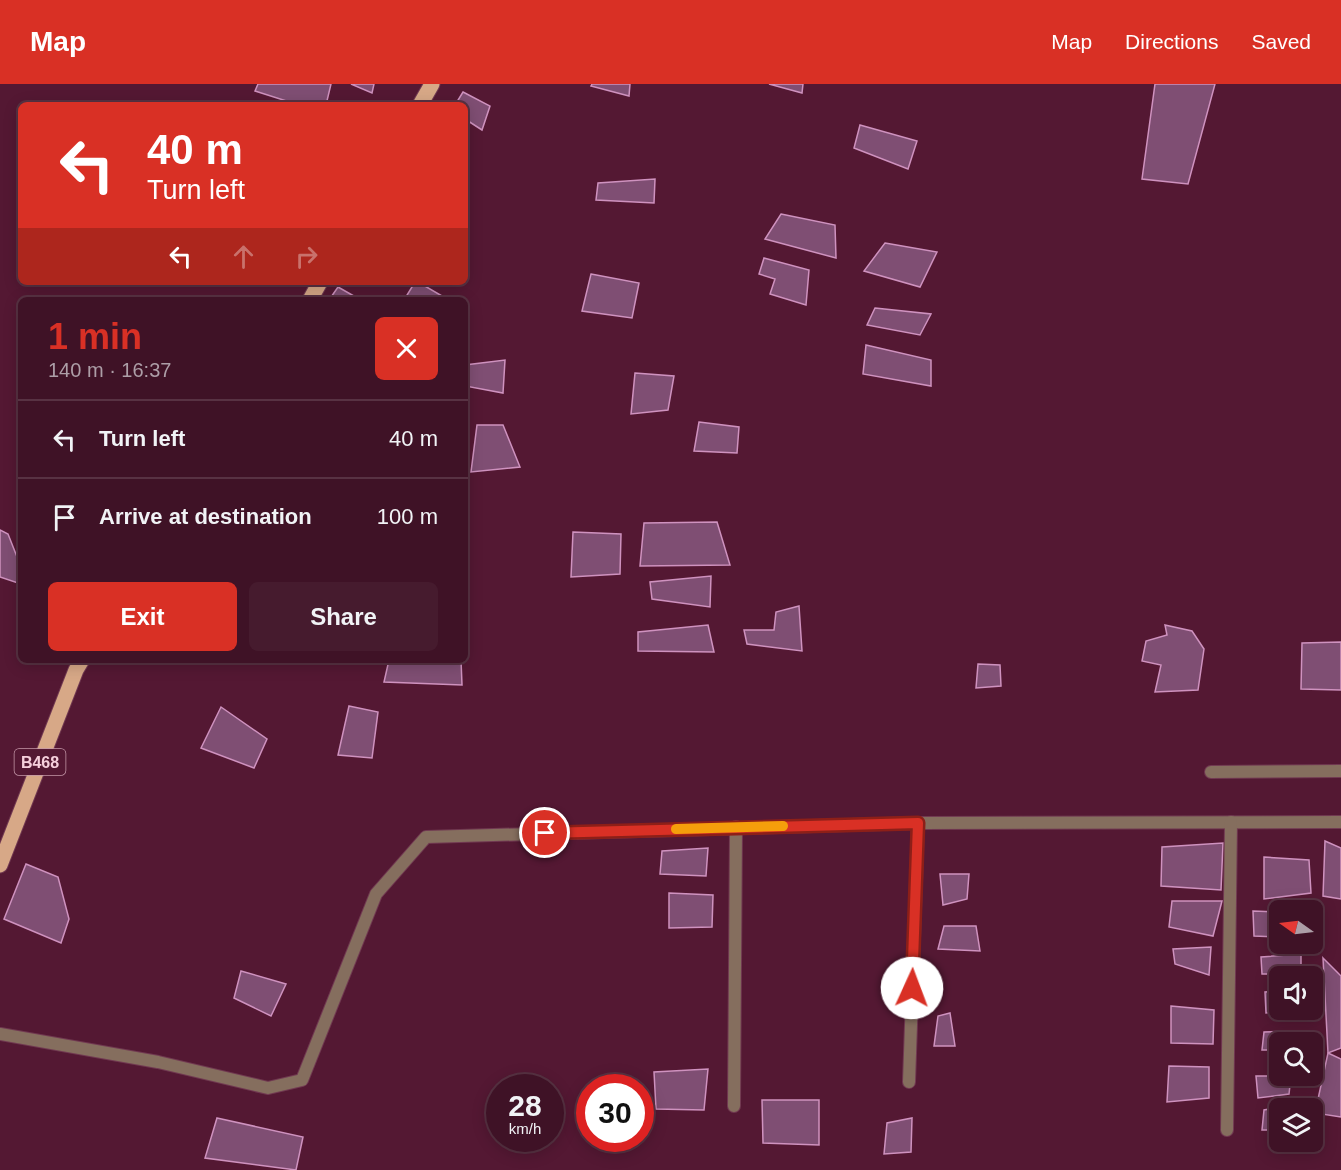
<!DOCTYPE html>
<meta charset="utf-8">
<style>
body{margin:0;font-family:Helvetica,sans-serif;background:#461b2e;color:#f1f3f6;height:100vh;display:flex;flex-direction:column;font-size:22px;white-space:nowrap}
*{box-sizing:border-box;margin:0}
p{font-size:20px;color:#ad9ea7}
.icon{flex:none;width:33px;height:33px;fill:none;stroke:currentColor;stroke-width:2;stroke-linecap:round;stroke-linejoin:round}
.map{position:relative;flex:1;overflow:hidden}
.sheet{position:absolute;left:18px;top:213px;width:450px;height:366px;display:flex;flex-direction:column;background:#3f1226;border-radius:9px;box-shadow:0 3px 15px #0003,0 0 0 2px #583243}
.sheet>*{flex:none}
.top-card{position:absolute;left:18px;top:18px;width:450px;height:183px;border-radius:9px;box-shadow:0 3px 15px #0003,0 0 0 2px #583243;background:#d93025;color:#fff;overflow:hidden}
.needle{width:39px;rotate:284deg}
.controls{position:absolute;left:1269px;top:816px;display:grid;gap:12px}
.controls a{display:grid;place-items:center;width:54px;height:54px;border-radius:9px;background:#3f1226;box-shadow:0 3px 15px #0003,0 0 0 2px #583243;font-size:30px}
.speed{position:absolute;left:486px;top:990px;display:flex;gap:12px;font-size:30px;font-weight:700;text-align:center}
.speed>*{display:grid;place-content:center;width:78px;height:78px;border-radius:50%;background:#3f1226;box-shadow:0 3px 15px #0003,0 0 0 2px #583243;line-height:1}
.speed small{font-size:15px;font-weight:400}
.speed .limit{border:9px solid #d22;background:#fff;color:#111}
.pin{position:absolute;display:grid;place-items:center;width:51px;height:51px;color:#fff;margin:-26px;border:3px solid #fff;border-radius:50%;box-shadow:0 2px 6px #0007}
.me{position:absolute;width:66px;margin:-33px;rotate:2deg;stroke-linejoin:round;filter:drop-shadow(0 0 4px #0008)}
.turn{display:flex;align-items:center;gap:21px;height:126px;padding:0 30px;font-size:27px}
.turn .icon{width:78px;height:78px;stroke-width:2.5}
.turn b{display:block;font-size:42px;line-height:51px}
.lanes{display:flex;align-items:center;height:57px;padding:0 30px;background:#0003;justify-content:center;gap:30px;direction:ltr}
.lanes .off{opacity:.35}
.round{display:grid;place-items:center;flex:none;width:63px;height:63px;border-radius:9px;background:#461b2e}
.overview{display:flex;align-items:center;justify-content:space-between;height:102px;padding:0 30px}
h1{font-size:36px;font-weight:700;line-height:45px;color:#d93025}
.primary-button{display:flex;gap:12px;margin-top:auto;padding:12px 30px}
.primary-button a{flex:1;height:69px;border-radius:9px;background:#d93025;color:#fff;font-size:24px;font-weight:700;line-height:69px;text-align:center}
.primary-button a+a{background:#461b2e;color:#f1f3f6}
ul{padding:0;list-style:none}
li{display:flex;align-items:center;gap:18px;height:78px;padding:0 30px;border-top:2px solid #583243}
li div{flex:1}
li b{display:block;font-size:22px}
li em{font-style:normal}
header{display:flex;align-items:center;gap:36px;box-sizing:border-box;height:84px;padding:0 30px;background:#d93025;color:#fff}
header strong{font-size:28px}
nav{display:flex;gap:33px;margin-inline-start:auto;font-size:21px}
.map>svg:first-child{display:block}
</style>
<header>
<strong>Map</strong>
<nav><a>Map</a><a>Directions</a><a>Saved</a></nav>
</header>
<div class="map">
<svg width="1341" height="1086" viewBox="0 0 1341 1086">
<rect width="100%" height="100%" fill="#541833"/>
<!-- building -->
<g fill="#7f4e73" stroke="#cf92bf" stroke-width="1.5">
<path d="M258 0H331L326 21H299L255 7Z"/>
<path d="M351 0H374L372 9Z"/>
<path d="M592 0H630L629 12 591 2Z"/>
<path d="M769 0H803L802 9Z"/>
<path d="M1155 0H1215L1188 100 1142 95Z"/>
<path d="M463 8 490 22 482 46 465 35V21H455Z"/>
<path d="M860 41 917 57 908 85 854 64Z"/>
<path d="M655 95 654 119 596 116 598 99Z"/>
<path d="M781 130 835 141 836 174 765 155Z"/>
<path d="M885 159 937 168 920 203 864 187Z"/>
<path d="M764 174 809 186 806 221 770 210 775 195 759 190Z"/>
<path d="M591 190 639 199 632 234 582 227Z"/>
<path d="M415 198H418L449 216H404Z"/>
<path d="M338 203 361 216H329Z"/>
<path d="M875 224 931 230 920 251 867 241Z"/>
<path d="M866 261 931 276V302L863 290Z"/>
<path d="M505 276 503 309 465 302V281Z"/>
<path d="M635 289 674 292 668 326 631 330Z"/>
<path d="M699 338 739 343 737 369 694 367Z"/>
<path d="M477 341H503L520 383 471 388Z"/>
<path d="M717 438 730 481 640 482 644 439Z"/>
<path d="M0 446 8 450 21 483V500L0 493Z"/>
<path d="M573 448 621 450 620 490 571 493Z"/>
<path d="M711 492 710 523 652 515 650 498Z"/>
<path d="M799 522 802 567 747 560 744 546H774L776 528Z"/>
<path d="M708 541 714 568 638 567V548Z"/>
<path d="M1165 541 1192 547 1204 565 1198 606 1155 608 1161 581 1142 577 1146 557 1167 551Z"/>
<path d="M1341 558V606L1301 605 1302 559Z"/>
<path d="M389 576H461L462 601 384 598Z"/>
<path d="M978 580 1000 581 1001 602 976 604Z"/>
<path d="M349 622 378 628 372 674 338 671Z"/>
<path d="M221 623 267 655 254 684 201 664Z"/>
<path d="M1325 757 1341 764V815L1323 812Z"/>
<path d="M1223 759 1221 806 1161 802 1162 763Z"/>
<path d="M708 764 706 792 660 790 662 767Z"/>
<path d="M1264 773 1309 776 1311 809 1264 815Z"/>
<path d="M26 780 58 793 69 835 61 859 4 835Z"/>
<path d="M940 790H969L967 815 943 821Z"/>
<path d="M669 809 713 811 712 843 669 844Z"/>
<path d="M1172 817H1222L1213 852 1169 843Z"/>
<path d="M1253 827 1280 828V853L1254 852Z"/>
<path d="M944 842H976L980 867 938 865Z"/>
<path d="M1211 863 1209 891 1175 880 1173 865Z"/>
<path d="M1301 870V890H1262L1261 873Z"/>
<path d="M1323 874 1341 892V964L1328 969Z"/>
<path d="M241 887 286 900 271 932 234 914Z"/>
<path d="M1280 907V926H1300L1266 929 1265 908Z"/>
<path d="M1171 922 1214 926 1213 960 1171 959Z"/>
<path d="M950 929 955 962H934L938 932Z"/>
<path d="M1297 947 1295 958H1280V966H1262L1264 948Z"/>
<path d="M1328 969 1341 975V1033L1315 1029Z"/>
<path d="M1169 982 1209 983V1014L1167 1018Z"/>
<path d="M708 985 704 1026 656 1025 654 988Z"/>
<path d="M1256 992H1291L1289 1010 1258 1014Z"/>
<path d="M762 1016H819V1061L763 1059Z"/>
<path d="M1291 1021 1292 1024H1280V1046H1262L1264 1026Z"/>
<path d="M217 1034 303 1053 296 1086 205 1074Z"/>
<path d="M912 1034 911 1068 884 1070 887 1039Z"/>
</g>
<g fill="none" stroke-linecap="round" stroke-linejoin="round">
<defs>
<g id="minor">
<path d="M1211 688 1341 687"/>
<path d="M0 950 158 978 268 1004 302 996 376 810 426 753 918 739 1341 738"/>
<path d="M909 998 918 739"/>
<path d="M734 1022 736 743"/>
<path d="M1227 1046 1231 738"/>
</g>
<g id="primary">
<path d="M420 21 432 0"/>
<path d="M310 216 320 198"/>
<path d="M0 781 76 586 82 576"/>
</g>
</defs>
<!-- minor casing -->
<use href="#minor" stroke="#713951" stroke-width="14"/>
<!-- primary casing -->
<use href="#primary" stroke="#713951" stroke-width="17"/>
<!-- minor -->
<use href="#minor" stroke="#856e5e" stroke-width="12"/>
<!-- primary -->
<use href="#primary" stroke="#d7a887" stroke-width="15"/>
</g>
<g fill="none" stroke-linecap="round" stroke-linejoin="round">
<defs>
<path id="route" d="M545 749 918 739 912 904"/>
</defs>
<!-- route casing -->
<use href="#route" stroke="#8d1f18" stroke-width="15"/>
<!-- route -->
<use href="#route" stroke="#d93025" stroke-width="10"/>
<!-- slow -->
<path stroke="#f59e0b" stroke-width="10" d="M676 745 783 742"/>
</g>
<g text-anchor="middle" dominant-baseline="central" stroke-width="6" stroke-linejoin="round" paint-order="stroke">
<!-- shield labels -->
<rect fill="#541833" stroke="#c598a9" stroke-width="1.5" x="14.5" y="665" width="51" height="26" rx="4.5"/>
<g font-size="16" font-weight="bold" fill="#f6cfdc">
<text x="40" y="678">B468</text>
</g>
</g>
</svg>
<div class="controls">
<a><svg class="needle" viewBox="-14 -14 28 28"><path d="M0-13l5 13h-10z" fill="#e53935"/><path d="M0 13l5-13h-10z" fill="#ad9ea7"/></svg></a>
<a><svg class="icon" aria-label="sound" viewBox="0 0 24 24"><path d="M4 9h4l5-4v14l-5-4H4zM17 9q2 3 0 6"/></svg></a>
<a><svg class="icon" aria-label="search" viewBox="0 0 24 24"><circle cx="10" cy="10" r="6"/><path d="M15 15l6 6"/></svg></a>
<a><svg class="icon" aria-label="layers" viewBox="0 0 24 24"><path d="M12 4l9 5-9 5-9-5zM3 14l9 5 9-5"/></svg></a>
</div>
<div class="speed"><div>28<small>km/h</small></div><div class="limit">30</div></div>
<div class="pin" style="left:545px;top:749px;background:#d93025"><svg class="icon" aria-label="arrive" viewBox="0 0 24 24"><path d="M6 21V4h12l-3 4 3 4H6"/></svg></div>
<svg class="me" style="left:912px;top:904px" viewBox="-20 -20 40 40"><circle r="19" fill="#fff"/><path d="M0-13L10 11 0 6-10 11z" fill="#d93025"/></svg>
<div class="top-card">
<div class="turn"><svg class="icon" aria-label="left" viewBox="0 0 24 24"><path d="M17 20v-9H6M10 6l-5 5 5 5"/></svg><div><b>40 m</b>Turn left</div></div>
<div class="lanes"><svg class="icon" aria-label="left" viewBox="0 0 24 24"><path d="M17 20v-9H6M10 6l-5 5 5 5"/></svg><svg class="icon off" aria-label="ahead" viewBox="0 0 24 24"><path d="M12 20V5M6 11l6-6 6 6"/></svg><svg class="icon off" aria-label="right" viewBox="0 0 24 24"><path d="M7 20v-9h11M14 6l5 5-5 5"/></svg></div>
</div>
<section class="sheet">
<div class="overview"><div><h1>1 min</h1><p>140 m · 16:37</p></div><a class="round" style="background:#d93025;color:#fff"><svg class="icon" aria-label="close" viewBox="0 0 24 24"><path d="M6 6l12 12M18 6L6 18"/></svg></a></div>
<ul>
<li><svg class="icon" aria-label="left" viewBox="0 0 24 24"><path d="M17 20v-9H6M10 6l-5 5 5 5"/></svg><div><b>Turn left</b></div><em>40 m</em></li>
<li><svg class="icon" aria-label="arrive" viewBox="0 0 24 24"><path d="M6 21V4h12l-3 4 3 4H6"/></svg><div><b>Arrive at destination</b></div><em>100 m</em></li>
</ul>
<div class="primary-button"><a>Exit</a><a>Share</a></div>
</section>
</div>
